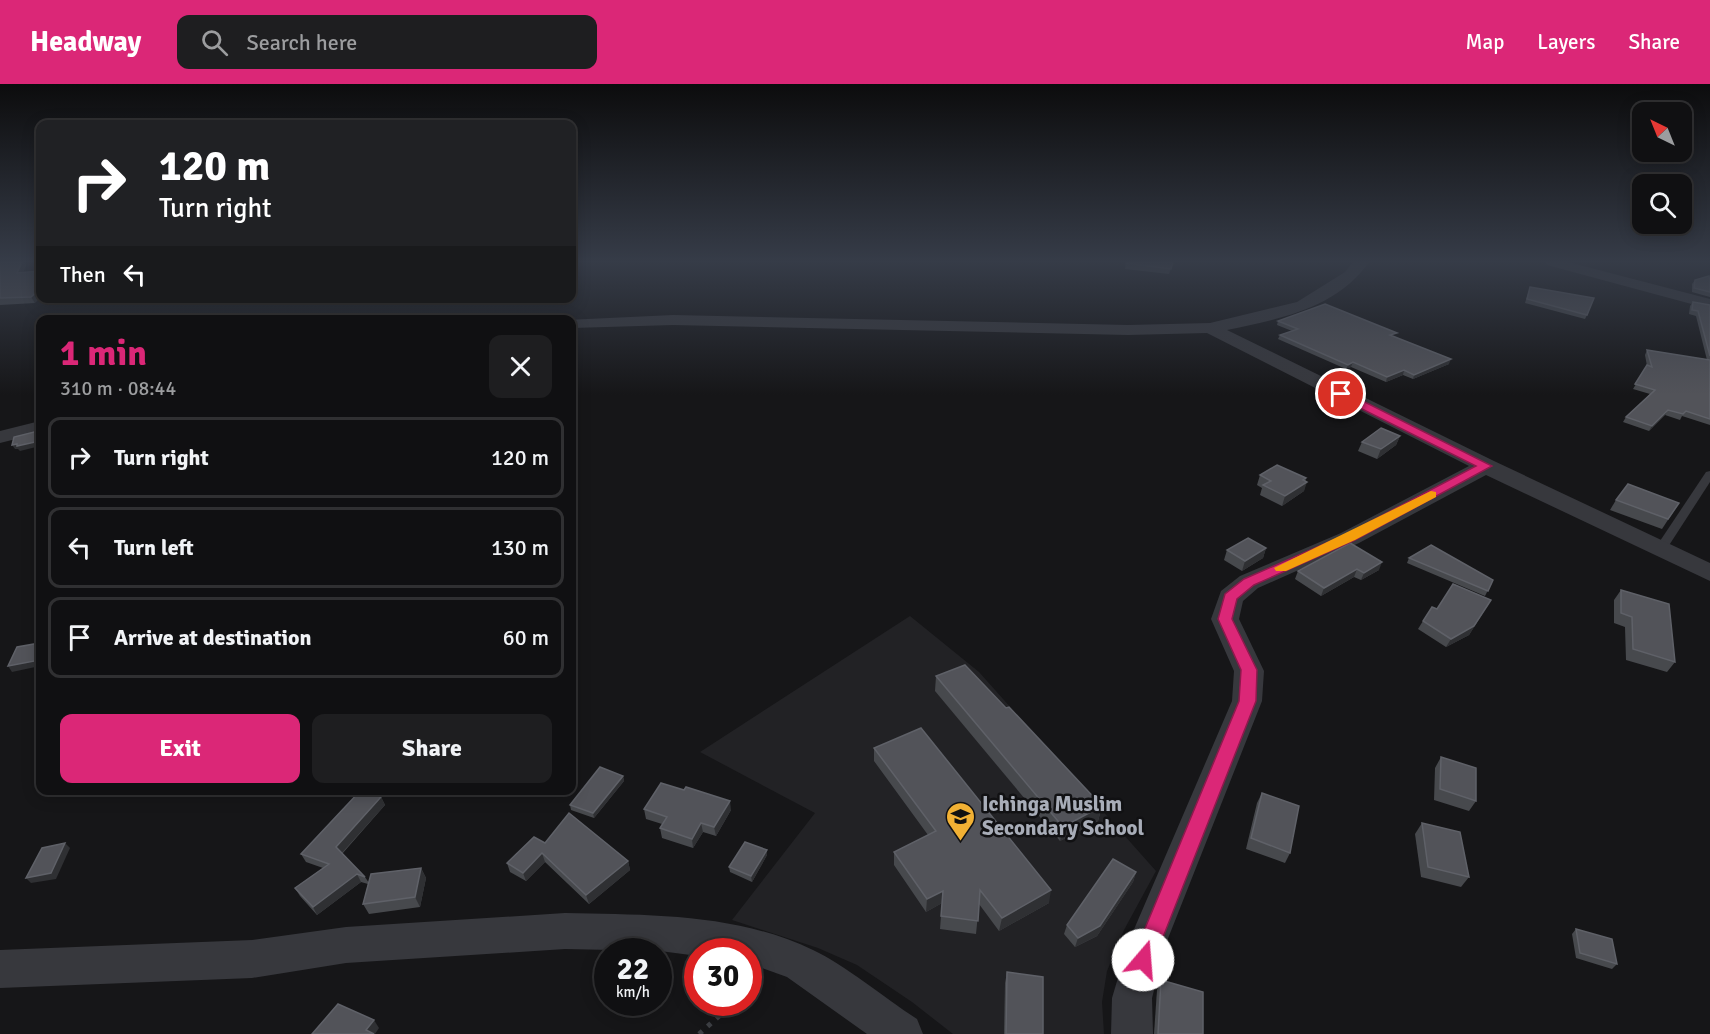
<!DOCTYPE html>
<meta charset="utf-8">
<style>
body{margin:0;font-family:Signika,sans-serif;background:#1e1e20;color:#f1f3f6;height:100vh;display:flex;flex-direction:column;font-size:22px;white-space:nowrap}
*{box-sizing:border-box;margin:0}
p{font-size:20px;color:#9c9d9f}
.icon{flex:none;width:33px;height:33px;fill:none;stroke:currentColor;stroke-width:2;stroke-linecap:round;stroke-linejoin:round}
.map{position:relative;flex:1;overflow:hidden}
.details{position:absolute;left:36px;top:231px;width:540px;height:480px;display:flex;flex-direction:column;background:#101012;border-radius:12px;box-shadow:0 3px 15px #0003,0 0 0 2px #303032}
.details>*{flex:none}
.guide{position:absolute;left:36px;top:36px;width:540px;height:183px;border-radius:12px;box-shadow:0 3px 15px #0003,0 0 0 2px #303032;background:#202124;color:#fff;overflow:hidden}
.needle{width:39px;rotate:317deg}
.controls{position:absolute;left:1632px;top:18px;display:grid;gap:12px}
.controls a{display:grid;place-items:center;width:60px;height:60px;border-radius:12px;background:#101012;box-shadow:0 3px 15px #0003,0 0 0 2px #303032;font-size:30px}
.speed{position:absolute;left:594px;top:854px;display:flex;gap:12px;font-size:30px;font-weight:700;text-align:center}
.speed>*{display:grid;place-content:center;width:78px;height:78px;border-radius:50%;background:#101012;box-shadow:0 3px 15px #0003,0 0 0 2px #303032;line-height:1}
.speed small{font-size:15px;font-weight:400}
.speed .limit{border:9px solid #d22;background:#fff;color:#111}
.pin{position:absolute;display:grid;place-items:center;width:51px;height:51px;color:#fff;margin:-26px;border:3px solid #fff;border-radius:50%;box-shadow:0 2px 6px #0007}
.me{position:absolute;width:66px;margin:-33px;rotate:18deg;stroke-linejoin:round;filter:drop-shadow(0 0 4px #0008)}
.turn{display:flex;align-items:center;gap:21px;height:126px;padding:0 24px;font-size:27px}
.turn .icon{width:78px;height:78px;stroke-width:2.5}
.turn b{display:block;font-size:42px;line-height:51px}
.then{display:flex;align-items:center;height:57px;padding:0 24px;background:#0003;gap:12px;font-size:22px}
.round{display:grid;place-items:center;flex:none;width:63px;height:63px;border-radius:12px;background:#1e1e20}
.overview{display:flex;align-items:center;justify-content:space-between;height:102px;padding:0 24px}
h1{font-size:36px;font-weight:700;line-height:45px;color:#db2777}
.primary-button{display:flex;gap:12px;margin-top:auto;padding:12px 24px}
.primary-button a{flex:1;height:69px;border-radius:12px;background:#db2777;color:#fff;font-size:24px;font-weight:700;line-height:69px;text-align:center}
.primary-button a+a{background:#1e1e20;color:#f1f3f6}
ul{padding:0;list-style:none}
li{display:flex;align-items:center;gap:18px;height:81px;margin:0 12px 9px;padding:0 12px;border:3px solid #303032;border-radius:12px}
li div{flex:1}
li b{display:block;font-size:22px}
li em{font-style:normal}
header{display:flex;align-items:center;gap:36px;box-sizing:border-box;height:84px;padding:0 30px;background:#db2777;color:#fff}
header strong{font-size:28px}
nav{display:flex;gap:33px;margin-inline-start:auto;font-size:21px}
.search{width:420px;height:54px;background:#1e1e20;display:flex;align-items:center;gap:15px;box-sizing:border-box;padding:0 21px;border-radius:12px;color:#9c9d9f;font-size:22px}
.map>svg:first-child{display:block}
</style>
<header>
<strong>Headway</strong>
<div class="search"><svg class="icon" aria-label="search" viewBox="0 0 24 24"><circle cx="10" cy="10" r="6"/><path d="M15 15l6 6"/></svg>Search here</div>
<nav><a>Map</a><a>Layers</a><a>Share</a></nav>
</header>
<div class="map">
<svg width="1710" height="950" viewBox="0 0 1710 950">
<rect width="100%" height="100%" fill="#161618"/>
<!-- built -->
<path fill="#222225" d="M910 532 979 588 1156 787 1124 846 1107 887 1102 918 1104 950H953L912 918 857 881 818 864 732 836 815 729 700 668Z"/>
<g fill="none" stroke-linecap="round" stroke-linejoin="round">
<!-- path -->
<g stroke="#3d3f44" stroke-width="5" stroke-dasharray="4.5 7" stroke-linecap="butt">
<path d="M748 906 762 894"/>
<path d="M699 950 735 918"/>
</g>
<!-- service -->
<path fill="#37383d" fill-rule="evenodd" d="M1710 387V398L1666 466 1664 469H1656L1654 466 1706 388Z"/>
<!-- minor -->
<g fill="#37383d" fill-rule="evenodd">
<path d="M1353 178H1369C1336 225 1279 235 1227 246L1494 377 1710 479V497L1486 391 1359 459 1258 504 1243 517 1239 535 1264 587 1262 617 1167 857 1152 914 1153 950H1111L1112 914 1129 857 1232 617 1234 587 1211 535 1221 507 1240 492 1341 449 1469 382 1207 249 1128 251 673 241 572 244V236H566L673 231 1128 241 1210 239 1297 218 1345 188Z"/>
<path d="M1545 178H1568L1710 215V225L1547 181Z"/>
<path d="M40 337V349L0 359V347Z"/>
<path d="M565 829C649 831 736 829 813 866 845 881 886 915 917 935L923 950H867L787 893 748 879V867H698V872L660 867 565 865 346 879 252 894 0 904V866L252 856 346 843Z"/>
</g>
</g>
<!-- wall -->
<g fill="#47494d">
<path d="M0 178 26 181 23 188 35 219 0 221Z"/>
<path d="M1126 178H1173L1169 190 1125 185Z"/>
<path d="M1695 196 1710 197V213L1692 208V200Z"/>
<path d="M1530 203 1587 231 1585 235 1525 219Z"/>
<path d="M1693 218 1710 221V341L1682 332 1680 336 1665 331 1649 347 1623 338 1626 333 1650 310 1633 305 1647 282 1645 271 1647 266 1707 276 1696 232 1689 230 1690 222Z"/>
<path d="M1278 237 1396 253H1395L1449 280 1413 295 1403 291 1386 298 1351 283 1346 285 1278 255 1280 251 1292 247 1277 241Z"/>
<path d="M1400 352 1396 361 1377 375 1358 367 1362 358Z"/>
<path d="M1260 391 1306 394 1304 407 1282 422 1260 411 1262 404 1257 401Z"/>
<path d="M1616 416 1679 419 1662 445 1610 426Z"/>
<path d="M1350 459 1379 486 1361 496 1354 493 1321 512 1295 495 1298 487Z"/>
<path d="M1266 464 1263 474 1242 487 1224 476 1227 466Z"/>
<path d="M1409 474 1493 496 1485 512 1407 479Z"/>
<path d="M1621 506 1675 578 1667 588 1626 576 1625 543 1614 539V516Z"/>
<path d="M1491 516 1469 551 1446 563 1418 545 1423 537 1437 525Z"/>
<path d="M936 592 1006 624 1102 722 1098 737 1060 757 935 607Z"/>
<path d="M874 664 1049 819 999 847 979 820 976 850 940 845 942 819 926 828 894 781V768L928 751 874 677Z"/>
<path d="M1441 673 1476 717 1469 727 1434 716 1435 684Z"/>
<path d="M623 692 624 697 594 734 571 726 570 721Z"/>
<path d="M1262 709 1290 769 1285 779 1246 765 1257 719Z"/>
<path d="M381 713 385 721 342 770 365 793 369 799 421 784 426 794 420 823 369 830 363 820 368 800 361 798 317 831 300 812 295 804 323 784 306 778 301 770Z"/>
<path d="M644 725 731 726 716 752 703 748 693 764 662 754 660 744 662 740 646 735Z"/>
<path d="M1422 739 1469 793 1461 803 1421 793 1415 750Z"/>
<path d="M545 759 628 777 630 786 589 820 545 778 526 797 510 788 507 779Z"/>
<path d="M767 766V771L752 798 730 788 729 783Z"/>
<path d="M1136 788 1133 798 1097 852 1075 863 1064 850 1067 841Z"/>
<path d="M1576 845 1617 880 1612 885 1576 874 1572 850Z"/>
<path d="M1007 888 1043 950H1004L1005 899Z"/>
<path d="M1161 896 1203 950H1154L1157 906Z"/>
<path d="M690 911 714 918 705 928 691 916Z"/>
</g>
<!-- shaded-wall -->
<g fill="#2f3033">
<path d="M22 178H24L26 181 20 195 17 189Z"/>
<path d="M40 205V214L35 219 31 213Z"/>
<path d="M1451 275 1449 280 1413 295 1414 291Z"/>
<path d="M1353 278 1351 283 1346 285 1348 281Z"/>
<path d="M1404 286 1403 291 1386 298 1387 293Z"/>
<path d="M1668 326 1665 331 1649 347 1652 342Z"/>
<path d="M1400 352 1396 361 1377 375 1381 365Z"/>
<path d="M40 357V362L20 367 18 365H15L12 361Z"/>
<path d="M1306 394 1304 400 1307 398 1304 407 1282 422 1285 412 1303 396Z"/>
<path d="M1266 464 1263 474 1242 487 1245 477Z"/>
<path d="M1382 478 1379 486 1361 496 1364 489Z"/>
<path d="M1357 485 1354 493 1321 512 1324 504Z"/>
<path d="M1491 516 1469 551 1446 563 1451 555Z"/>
<path d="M40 575V582L12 588 8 582Z"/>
<path d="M623 692 624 697 594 734 593 729Z"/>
<path d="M381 713 385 721 340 771 336 763Z"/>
<path d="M730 717 731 726 716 752 714 743Z"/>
<path d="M1102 722 1098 737 1060 757 1063 743Z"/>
<path d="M701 739 703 748 693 764 692 755Z"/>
<path d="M65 759 70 764 56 795 31 799 26 794Z"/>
<path d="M767 766V771L752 798 751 792Z"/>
<path d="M542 769 545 778 526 797 523 789Z"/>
<path d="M628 777 630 786 589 820 586 811Z"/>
<path d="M421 784 426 794 420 823 415 813Z"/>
<path d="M1136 788 1133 798 1097 852 1075 863 1078 854Z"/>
<path d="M357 790 361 798 317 831 313 823Z"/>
<path d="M1051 806 1049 819 999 847 1002 834Z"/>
<path d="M943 807 942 819 926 828 927 815Z"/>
<path d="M709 918H714L705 928 704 923Z"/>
<path d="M374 936 379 944 375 950 366 946Z"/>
</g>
<!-- building -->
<g fill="#525359" stroke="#5f6168" stroke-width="1.5">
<path d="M0 178H22L17 189 40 187V205L31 213 0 214Z"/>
<path d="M1126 178H1173L1171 185 1126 179Z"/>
<path d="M1709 192 1710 197V208L1694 204 1695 196Z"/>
<path d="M1530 203 1594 214 1587 231 1527 215Z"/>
<path d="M1693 218 1710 221V272L1698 227 1692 226Z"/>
<path d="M1325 220 1397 249 1390 251 1451 275 1414 291 1404 286 1387 293 1353 278 1348 281 1280 251 1298 245 1278 237Z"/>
<path d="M82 232 88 236H71Z"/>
<path d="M1647 266 1710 276V335L1686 327 1683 330 1668 326 1652 342 1626 333 1655 306 1635 300 1647 281 1652 283Z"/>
<path d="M1381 344 1400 352 1381 365 1362 358Z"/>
<path d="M38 347 40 349V357L17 362V360L12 361 14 353Z"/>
<path d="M1277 381 1306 394 1303 396 1307 398 1285 412 1263 401 1271 397 1260 391Z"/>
<path d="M1628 400 1679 419 1668 435 1616 416Z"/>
<path d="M1248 454 1266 464 1245 477 1227 466Z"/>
<path d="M1350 459 1382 478 1364 489 1357 485 1324 504 1298 487Z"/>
<path d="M1431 461 1493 496 1488 507 1409 474Z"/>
<path d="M1453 500 1491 516 1474 542 1451 555 1423 537 1432 523 1437 525Z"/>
<path d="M1621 506 1669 520 1675 578 1633 565 1632 533 1621 529Z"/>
<path d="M40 559V576L8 582 17 563Z"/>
<path d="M965 581 1006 624 1009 623 1102 722 1063 743 936 592Z"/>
<path d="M921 644 1051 806 1002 834 980 806 978 837 941 832 943 807 927 815 894 768 936 747 874 664Z"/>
<path d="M1441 673 1476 684V717L1440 705Z"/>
<path d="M600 683 623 692 593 729 570 721Z"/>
<path d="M661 699 684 706 686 703 730 717 714 743 701 739 692 755 660 744 667 733 644 725Z"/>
<path d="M360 707 381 713 336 763 365 793 357 790 313 823 295 804 329 780 301 770Z"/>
<path d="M1262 709 1299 722 1290 769 1251 754Z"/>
<path d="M569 729 628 777 586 811 542 769 523 789 507 779 534 753 545 759Z"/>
<path d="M1422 739 1460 748 1469 793 1428 783Z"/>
<path d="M745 758 767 766 751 792 729 783Z"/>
<path d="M65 759 51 789 26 794 42 764Z"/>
<path d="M1113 775 1136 788 1100 842 1078 854 1067 841Z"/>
<path d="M421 784 415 813 363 820 371 790Z"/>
<path d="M1576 845 1612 855 1617 880 1580 869Z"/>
<path d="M1007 888 1043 893V950H1006Z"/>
<path d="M1161 896 1203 908V950H1158Z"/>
<path d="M698 902V918L690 911Z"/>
<path d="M698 918H709L704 923Z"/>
<path d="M338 920 374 936 366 946 374 950H312Z"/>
</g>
<!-- sky -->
<linearGradient id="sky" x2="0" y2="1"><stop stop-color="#0c0c0d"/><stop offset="0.57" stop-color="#363c48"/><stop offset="1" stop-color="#363c48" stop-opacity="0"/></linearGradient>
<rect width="1710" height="311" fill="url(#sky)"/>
<!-- route -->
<path fill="#db2777" stroke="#8e194d" stroke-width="1.5" d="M1338 308H1345L1492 382 1355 456 1254 501 1237 515 1232 535 1257 586 1256 617 1154 876 1150 883 1143 886 1136 883 1132 876 1239 617 1241 586 1218 535 1225 510 1244 495 1345 451 1476 382 1338 313Z"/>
<!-- slow -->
<path fill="#f59e0b" d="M1431 407 1436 408V413L1355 456 1286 487H1276L1274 484Z"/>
<!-- icons -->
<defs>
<symbol id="school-pin" viewBox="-11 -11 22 30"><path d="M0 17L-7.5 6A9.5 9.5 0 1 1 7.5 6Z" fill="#f2b134" stroke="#111113"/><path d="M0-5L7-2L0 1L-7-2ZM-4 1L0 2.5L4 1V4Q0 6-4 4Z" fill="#111"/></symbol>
</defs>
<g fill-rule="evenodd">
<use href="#school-pin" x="944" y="716" width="33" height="45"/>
</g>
<g text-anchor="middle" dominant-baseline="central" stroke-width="5" stroke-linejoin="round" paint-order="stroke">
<!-- near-poi labels -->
<g font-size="21" font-weight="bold" fill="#a8adb8" stroke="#111113" text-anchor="start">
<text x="982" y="720">Ichinga Muslim<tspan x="982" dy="24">Secondary School</tspan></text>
</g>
</g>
</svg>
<div class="controls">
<a><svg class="needle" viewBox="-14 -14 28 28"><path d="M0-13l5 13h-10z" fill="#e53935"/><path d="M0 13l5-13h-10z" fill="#9c9d9f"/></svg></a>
<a><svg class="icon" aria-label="search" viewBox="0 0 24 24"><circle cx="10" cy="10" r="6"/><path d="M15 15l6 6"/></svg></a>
</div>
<div class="speed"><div>22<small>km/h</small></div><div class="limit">30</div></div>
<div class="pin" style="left:1341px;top:310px;background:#d93025"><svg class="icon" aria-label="arrive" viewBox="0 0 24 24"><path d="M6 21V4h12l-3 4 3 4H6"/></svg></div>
<svg class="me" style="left:1143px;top:876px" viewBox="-20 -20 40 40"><circle r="19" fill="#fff"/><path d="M0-13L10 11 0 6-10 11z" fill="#db2777"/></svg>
<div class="guide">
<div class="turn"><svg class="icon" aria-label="right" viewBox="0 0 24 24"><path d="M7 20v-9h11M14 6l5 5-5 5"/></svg><div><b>120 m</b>Turn right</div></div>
<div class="then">Then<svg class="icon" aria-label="left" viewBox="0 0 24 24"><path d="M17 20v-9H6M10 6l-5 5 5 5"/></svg></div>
</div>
<section class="details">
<div class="overview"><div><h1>1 min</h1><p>310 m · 08:44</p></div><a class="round"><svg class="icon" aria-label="close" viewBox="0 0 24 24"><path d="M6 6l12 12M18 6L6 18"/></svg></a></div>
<ul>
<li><svg class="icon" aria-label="right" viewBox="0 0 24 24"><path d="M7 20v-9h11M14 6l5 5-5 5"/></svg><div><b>Turn right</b></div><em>120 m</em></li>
<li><svg class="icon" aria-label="left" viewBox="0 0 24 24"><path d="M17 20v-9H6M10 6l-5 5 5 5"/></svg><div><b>Turn left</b></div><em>130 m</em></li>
<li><svg class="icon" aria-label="arrive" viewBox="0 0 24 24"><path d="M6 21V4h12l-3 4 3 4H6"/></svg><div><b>Arrive at destination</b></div><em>60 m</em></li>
</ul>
<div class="primary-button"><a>Exit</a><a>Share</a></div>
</section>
</div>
